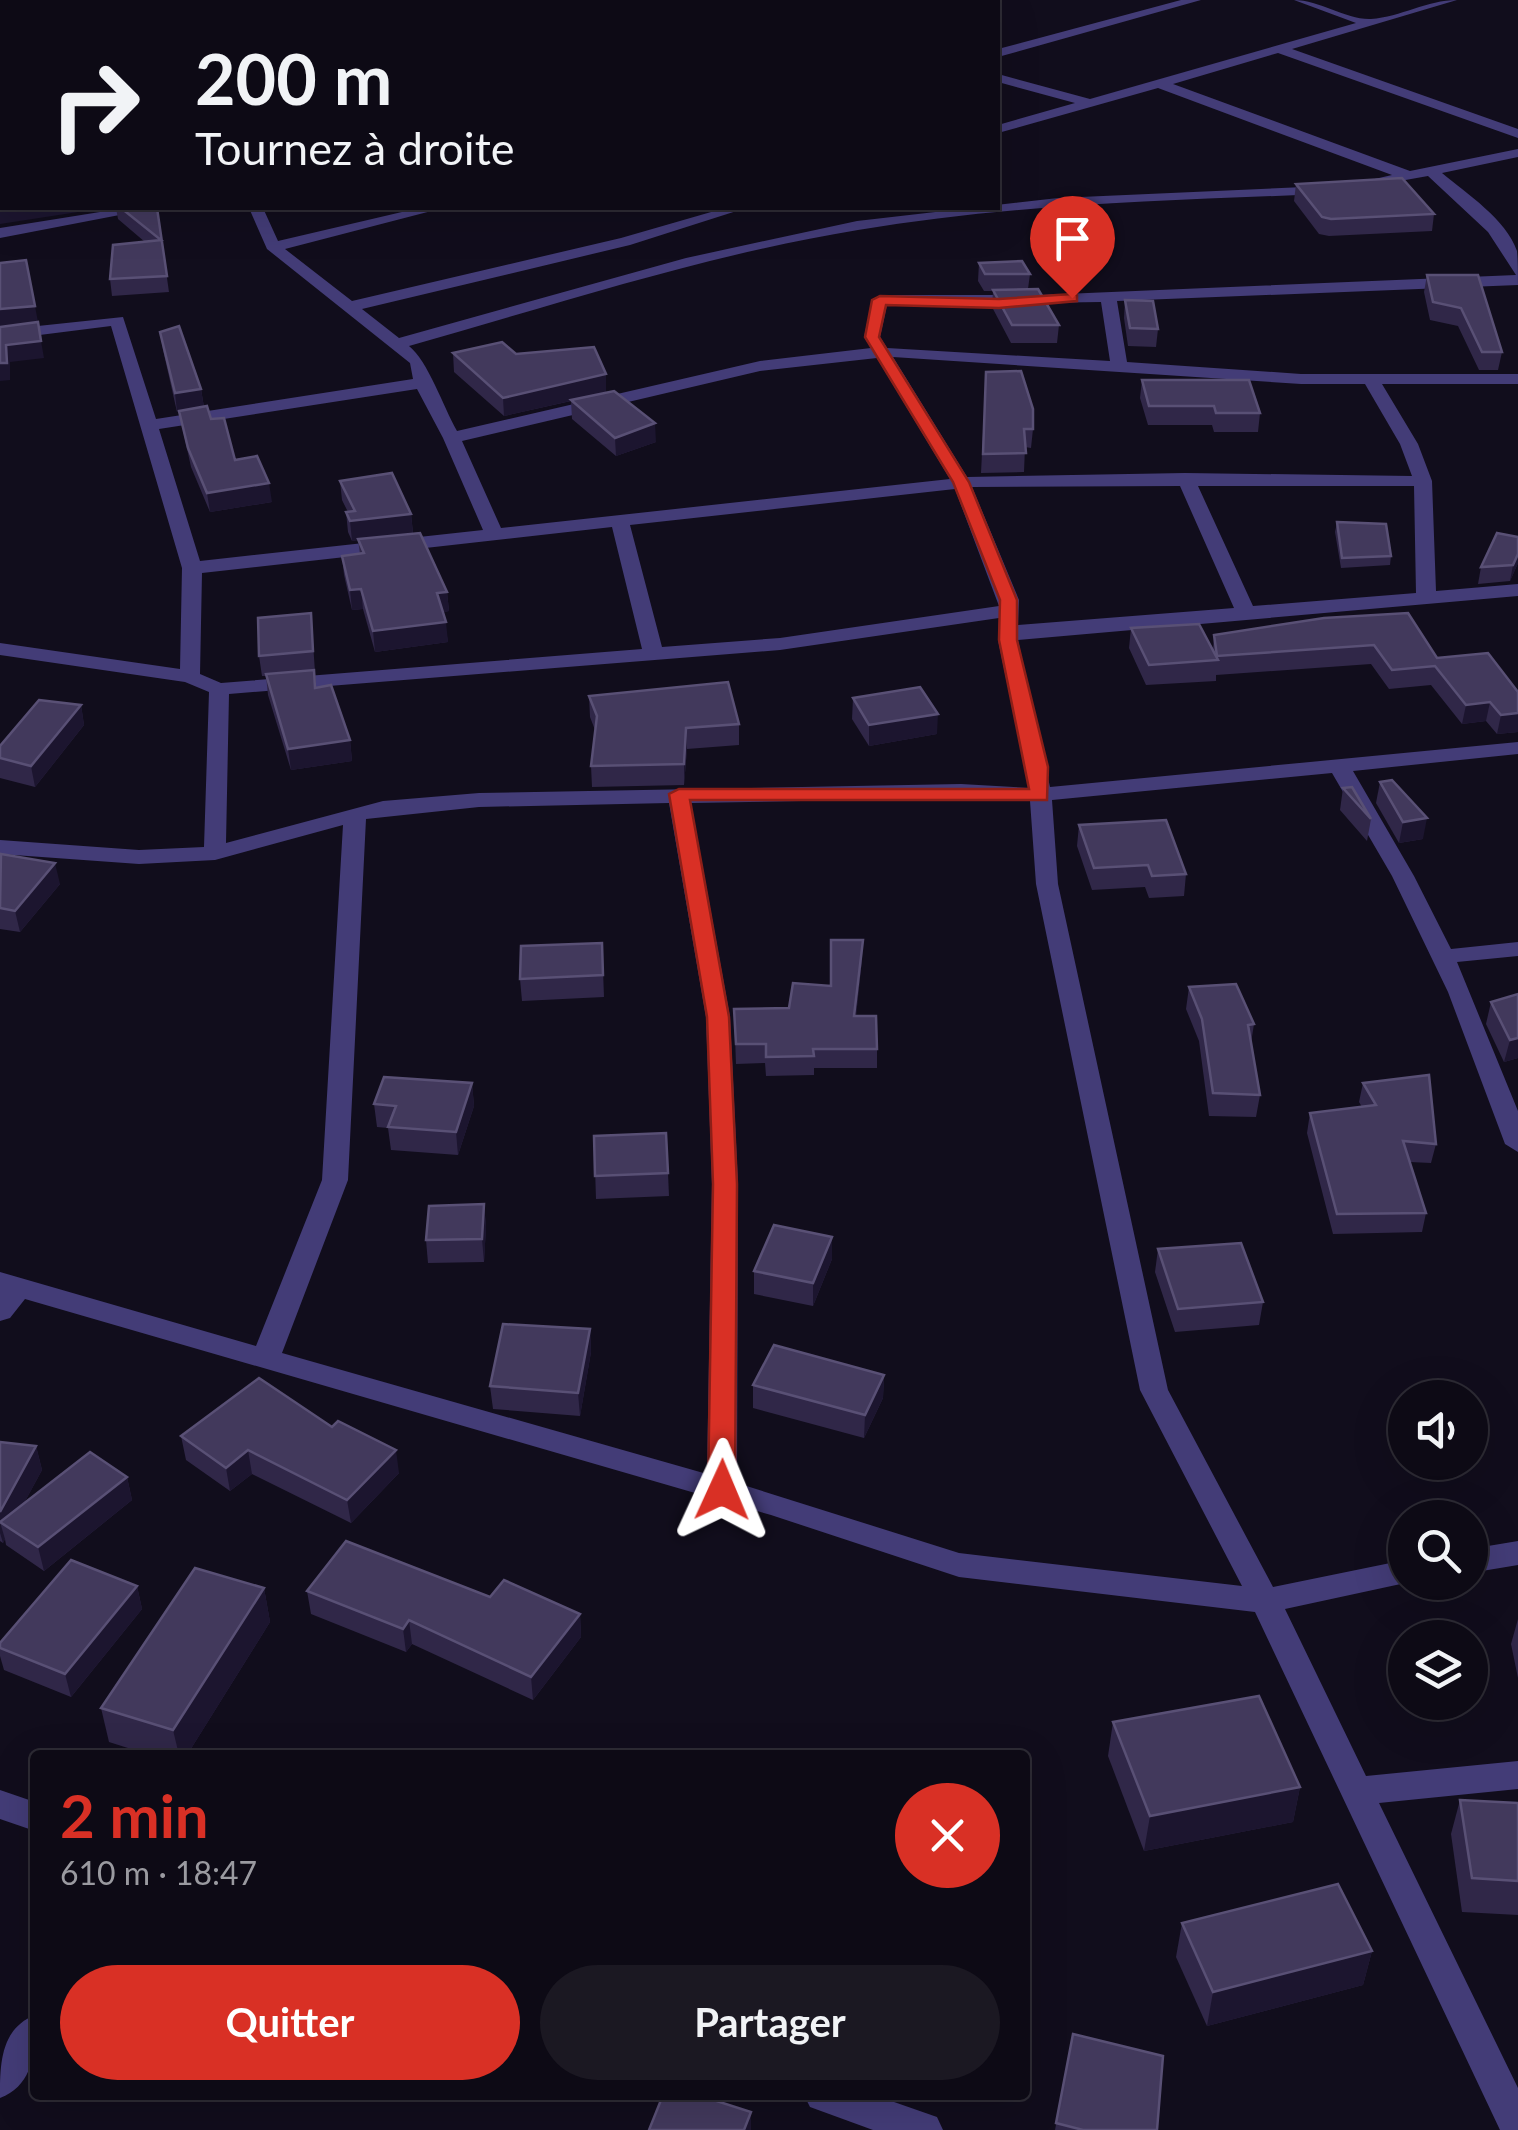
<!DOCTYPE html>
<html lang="fr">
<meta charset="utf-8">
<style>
body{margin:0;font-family:Lato,sans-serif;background:#1b1822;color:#f1f3f6;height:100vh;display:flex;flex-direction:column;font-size:38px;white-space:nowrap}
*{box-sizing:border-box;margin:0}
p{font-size:32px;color:#9a9aa0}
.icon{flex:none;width:55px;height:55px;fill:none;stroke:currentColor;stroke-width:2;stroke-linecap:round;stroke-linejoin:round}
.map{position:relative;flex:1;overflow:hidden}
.side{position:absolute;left:30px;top:1750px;width:1000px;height:350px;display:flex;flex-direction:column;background:#0d0a15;border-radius:10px;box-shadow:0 10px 40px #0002,0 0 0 2px #2d2b34}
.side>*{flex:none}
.hud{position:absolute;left:0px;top:0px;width:1000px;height:210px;box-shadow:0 10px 40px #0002,0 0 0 2px #2d2b34;background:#0d0a15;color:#f1f3f6;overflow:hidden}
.controls{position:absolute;left:1388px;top:1380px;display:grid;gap:20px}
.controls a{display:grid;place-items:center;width:100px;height:100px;border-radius:50%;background:#0d0a15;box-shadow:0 10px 40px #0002,0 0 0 2px #2d2b34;font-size:50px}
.pin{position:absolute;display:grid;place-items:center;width:85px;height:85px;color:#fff;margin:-102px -42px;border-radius:50% 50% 50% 0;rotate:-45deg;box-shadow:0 0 10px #0007}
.pin .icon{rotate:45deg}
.me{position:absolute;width:110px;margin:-55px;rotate:1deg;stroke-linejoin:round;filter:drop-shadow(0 0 8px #0008)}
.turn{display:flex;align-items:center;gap:35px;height:210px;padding:0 30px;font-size:45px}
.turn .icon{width:130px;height:130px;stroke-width:2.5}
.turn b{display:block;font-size:70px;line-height:85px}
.round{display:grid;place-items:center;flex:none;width:105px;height:105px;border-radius:52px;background:#1b1822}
.overview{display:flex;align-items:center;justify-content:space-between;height:170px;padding:0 30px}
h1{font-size:60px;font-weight:700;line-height:75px;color:#d93025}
.cta{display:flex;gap:20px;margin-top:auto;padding:20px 30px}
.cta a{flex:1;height:115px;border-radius:60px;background:#d93025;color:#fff;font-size:40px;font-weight:700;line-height:115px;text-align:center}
.cta a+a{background:#1b1822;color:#f1f3f6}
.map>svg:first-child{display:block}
</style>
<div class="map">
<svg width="1518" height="2130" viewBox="0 0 1518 2130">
<rect width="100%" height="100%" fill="#110d1c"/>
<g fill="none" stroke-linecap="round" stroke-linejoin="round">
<!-- minor -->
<g fill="#433c77" fill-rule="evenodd">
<path d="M92 0H113L114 2H93Z"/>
<path d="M242 0H264L265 2H243Z"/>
<path d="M503 0H517L518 2H504Z"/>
<path d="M688 0H704L705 2H689Z"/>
<path d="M1181 0H1201L998 57V49Z"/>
<path d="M1294 0C1320 0 1346 20 1371 19 1401 17 1427 0 1457 0L1292 49 1518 129V138L1278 53 1173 84 1410 171 1518 149V157L1442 173C1467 194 1506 219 1517 251 1518 261 1518 275 1518 285L1117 301 1127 362 1301 374H1518V384H1382L1418 444 1432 481 1436 591 1518 584V596L1018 640 1050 787 1518 742V754L1353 771 1414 876 1451 949 1518 942V956L1457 962 1518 1111V1152L1505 1144 1448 992 1392 876 1332 773 1052 800 1058 884 1168 1390 1273 1587 1405 1560V1582H1410L1285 1609 1366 1776 1518 1761V1789L1379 1803 1518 2088V2130H1500L1255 1612 959 1577 771 1515 25 1299 10 1318 0 1321V1272L256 1346 322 1180 343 825 215 860 139 864 0 854V840L139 850 204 847 209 692 185 682 0 655V643L180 669 182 568 111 326 0 340V330L123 317 156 419 413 379 410 363 267 249 249 208H263L278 241 419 208H443L285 249 352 301 621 238 725 208H746L630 245 362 309 399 338 686 258 857 221 1058 198 1327 186 1334 190 1327 194C1170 200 1013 204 858 230 705 255 558 304 409 346 428 361 443 406 457 431L760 361 871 348 864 337 872 300 880 295H1040L1516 275 1488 232 1428 176 1366 187V181L1392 175 1158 88 998 133V125L1075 103 998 82V74L1090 99 1356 23ZM1101 302 1110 361 887 348 880 337 887 305ZM893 357 1301 384H1365L1400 444 1412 476 1185 473 967 477ZM877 358 950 479 501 528 462 441 760 371ZM417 389 443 438 483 530 200 561 159 429ZM1180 486 1234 608 1018 625 1019 600 972 487ZM1198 486H1414L1416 593 1253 606ZM955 489 999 606 780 638 662 647 630 525ZM612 527 642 649 221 683 200 674 202 573ZM999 618 998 640 1029 788 961 784 479 793 383 801 226 843 229 694 780 650ZM961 798 1030 801 1036 884 1140 1390 1242 1586 959 1553 737 1483 738 1184 730 1017 691 803ZM669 803 706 1017 712 1184 707 1474 282 1353 348 1180 366 819 479 807Z"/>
<path d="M0 41 2 42V50L0 49Z"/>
<path d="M125 208H156L0 238V228Z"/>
<path d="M1518 1541V1565L1470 1573V1549Z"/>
<path d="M0 1790 35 1802V1831L0 1819Z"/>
<path d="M35 2015C35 2048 36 2084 0 2098 0 2065 0 2029 35 2015Z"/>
<path d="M804 2095H874L937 2117 943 2130H873L810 2107Z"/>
</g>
</g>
<!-- wall -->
<g fill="#302748">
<path d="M1296 184 1434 214 1432 231 1329 236 1319 234 1294 201Z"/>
<path d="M116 208H157L169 292 112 296 110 279 145 242 118 219Z"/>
<path d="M979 263 1030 274 1028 289 1059 325 1057 343H1011L992 307 993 291H984L978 281Z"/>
<path d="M1427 275H1478L1502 352 1498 370H1479L1458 326 1430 320 1424 292Z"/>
<path d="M1125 300 1158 329 1156 347 1128 346 1124 318Z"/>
<path d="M160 332 201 389 204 407 235 460 272 502 210 512 191 467 179 412H177L163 350Z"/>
<path d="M453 353 516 354 606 392 656 442 616 456 572 419 571 401 504 416 454 372Z"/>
<path d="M986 372 1033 429 1031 448 1025 447 1024 472 981 473Z"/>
<path d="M1142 380 1260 413 1258 432H1214L1212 425H1148L1140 398Z"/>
<path d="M340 481 411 514 413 533 447 592 449 611 443 612 448 642 375 652 363 609 352 610 344 575 342 556 360 554 358 540 352 541 348 532 346 512H348L342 500Z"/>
<path d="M1337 522 1391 556 1390 565 1341 568 1335 532Z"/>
<path d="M1518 563 1510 581 1478 584 1481 567Z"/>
<path d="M311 613 316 687 350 740 352 761 291 770 268 695 266 676H262L259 656Z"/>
<path d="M1324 618 1437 658 1518 692V732L1497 734 1486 721 1462 724 1431 685 1389 689 1371 664 1216 675V681L1146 685 1129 648 1131 628 1213 650 1214 635Z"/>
<path d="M589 696 739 724V745L687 749 684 785 592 787 591 766 595 730 590 717Z"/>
<path d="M853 698 937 734 869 746 852 719Z"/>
<path d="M81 705 84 725 35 787 0 778V746Z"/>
<path d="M1380 782 1423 839 1399 843 1376 803Z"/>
<path d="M1343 788 1371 819 1367 841 1340 810Z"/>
<path d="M1079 825 1186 874 1184 896 1149 898 1145 887 1092 890 1077 846Z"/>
<path d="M0 855 60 884 20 932 0 929Z"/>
<path d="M602 943 604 997 522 1001 520 979Z"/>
<path d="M862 959 856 1016 877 1049V1068H814V1075L766 1076 765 1063 736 1064 734 1009 789 1008 831 986Z"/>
<path d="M1189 987 1254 1024 1251 1043 1260 1095 1256 1117 1209 1116 1199 1041 1186 1009Z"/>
<path d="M1491 1002 1518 1058 1504 1062 1486 1024Z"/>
<path d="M472 1083 474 1106 458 1155 391 1150 388 1128 377 1127 374 1104Z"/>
<path d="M1363 1083 1436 1144 1431 1163 1410 1162 1426 1213 1422 1232 1333 1234 1307 1133 1310 1113 1362 1107 1359 1102Z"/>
<path d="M594 1136 668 1173 669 1196 596 1199Z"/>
<path d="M484 1204 486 1227 484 1262 428 1263 426 1240Z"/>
<path d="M832 1237V1259L813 1306 754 1294V1271Z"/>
<path d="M1158 1249 1263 1302 1259 1325 1175 1332 1155 1272Z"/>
<path d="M590 1329 591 1352 580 1416 493 1409 490 1386Z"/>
<path d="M884 1375 883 1398 864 1438 753 1408V1385Z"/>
<path d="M332 1427 399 1473 351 1523 252 1474 230 1491 186 1460 181 1436Z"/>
<path d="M0 1442 36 1446 42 1470 24 1503 127 1477 132 1500 44 1571 6 1545 5 1539 3 1543 0 1541Z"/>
<path d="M137 1586 142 1609 71 1697 4 1670 0 1656V1643Z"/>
<path d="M264 1588 270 1622 187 1755H150L109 1742 101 1708Z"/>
<path d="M307 1591 490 1597 580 1614 581 1637 533 1700 412 1644 406 1652 311 1614Z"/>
<path d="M1518 1619V1678L1511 1644Z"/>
<path d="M1113 1722 1300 1787 1293 1822 1144 1851 1108 1756Z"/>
<path d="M1460 1800 1518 1803V1915L1462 1912 1451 1834Z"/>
<path d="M1182 1923 1372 1951 1363 1985 1207 2026 1176 1957Z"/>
<path d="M1073 2034 1157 2130H1055Z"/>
</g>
<!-- shaded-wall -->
<g fill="#1c152f">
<path d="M74 0H93L94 2H68Z"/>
<path d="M0 8H2V22L0 23Z"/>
<path d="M0 208H104L0 224Z"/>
<path d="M35 306 38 322 0 326V309Z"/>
<path d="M41 341 44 358 10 362V380L0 381V363L6 345Z"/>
<path d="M606 374V393L504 416 503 398Z"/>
<path d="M201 389 204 408 177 412 175 393Z"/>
<path d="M655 423 656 442 616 456 615 438Z"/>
<path d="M269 483 272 502 210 512 207 493Z"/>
<path d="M411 514 413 534 352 541 350 521Z"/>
<path d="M1518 554V563L1510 581 1513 565Z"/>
<path d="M361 589 363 609 352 610 350 590Z"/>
<path d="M447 592 449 611 439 613 437 593Z"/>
<path d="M446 622 448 642 375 652 373 631Z"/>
<path d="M1490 702 1486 721 1462 724 1466 705Z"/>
<path d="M81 705 84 725 35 787 31 766Z"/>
<path d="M1518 713V732L1497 734 1501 715Z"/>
<path d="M938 714 937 734 869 746V725Z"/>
<path d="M686 728 687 749 684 785V764Z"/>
<path d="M350 740 352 761 291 770 288 749Z"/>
<path d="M1427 818 1423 839 1399 843 1403 822Z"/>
<path d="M55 863 60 884 20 932 15 911Z"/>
<path d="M863 940 862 959 854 1035V1016Z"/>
<path d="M1518 1038V1058L1504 1062 1510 1040Z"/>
<path d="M472 1083 474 1106 458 1155 456 1132Z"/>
<path d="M484 1204 486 1227 484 1262 482 1239Z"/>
<path d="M832 1237V1259L813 1306V1283Z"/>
<path d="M590 1329 591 1352 580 1416 578 1393Z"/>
<path d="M884 1375 883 1398 864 1438 865 1415Z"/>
<path d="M36 1446 42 1470 10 1529 0 1522V1512Z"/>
<path d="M248 1450 252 1474 230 1491 226 1468Z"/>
<path d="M396 1450 399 1473 351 1523 347 1500Z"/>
<path d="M127 1477 132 1500 44 1571 38 1547Z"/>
<path d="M0 1522 5 1539 3 1543 0 1533Z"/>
<path d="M137 1586 142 1609 71 1697 65 1674Z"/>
<path d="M264 1588 270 1622 187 1755H179L173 1730Z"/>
<path d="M580 1614 581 1637 533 1700 531 1677Z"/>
<path d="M409 1620 412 1644 406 1652 403 1629Z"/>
<path d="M1300 1787 1293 1822 1144 1851 1150 1816Z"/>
<path d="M1372 1951 1363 1985 1207 2026 1213 1992Z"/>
<path d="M751 2112V2130H744Z"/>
</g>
<!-- building -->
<g fill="#42395c" stroke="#595075" stroke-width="2.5">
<path d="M0 0H74L68 2H2V8H0Z"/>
<path d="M0 54 2 55V208H5H0Z"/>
<path d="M1402 178 1434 214 1331 219 1322 217 1296 184Z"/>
<path d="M121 208H157L167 276 110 279 113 245 161 240Z"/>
<path d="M26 260 35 306 0 309V263Z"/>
<path d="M1022 261 1030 274H985L979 263Z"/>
<path d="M1427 275H1478L1502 352H1482L1461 308 1433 302Z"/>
<path d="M1038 289 1059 325H1012L993 290Z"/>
<path d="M1125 300 1153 301 1158 329 1130 328Z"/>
<path d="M38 322 41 341 6 345 7 363H0V327Z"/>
<path d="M179 326 201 389 175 393 160 332Z"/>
<path d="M502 342 516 354 594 347 606 374 503 398 453 353Z"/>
<path d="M1021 371 1033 409V429H1024L1026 453 983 454 986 372Z"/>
<path d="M1142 380H1249L1260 413H1216L1214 406H1149Z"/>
<path d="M614 391 655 423 615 438 571 400Z"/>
<path d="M207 406 211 419 224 418 235 460 257 456 269 483 207 493 188 448 179 411Z"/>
<path d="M392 473 411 514 350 521 346 512 355 511 340 481Z"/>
<path d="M1337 522 1386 524 1391 556 1342 558Z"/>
<path d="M420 533 447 592 437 593 446 622 373 631 361 589 350 590 342 556 364 553 358 539Z"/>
<path d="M1497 533 1518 537V554L1513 565 1481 567Z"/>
<path d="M311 613 313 651 259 656 258 618Z"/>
<path d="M1408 613 1437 658 1488 653 1518 692V713L1501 715 1490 702 1466 705 1435 666 1392 670 1374 645 1217 656 1214 635 1324 618Z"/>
<path d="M1199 624 1218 660 1149 665 1131 628Z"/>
<path d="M314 670 315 688 331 685 350 740 288 749 266 674Z"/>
<path d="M728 682 739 724 686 728 684 764 591 766 597 716 589 696Z"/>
<path d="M920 687 938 714 869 725 853 698Z"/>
<path d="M39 700 81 705 31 766 0 758V746Z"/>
<path d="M1392 780 1427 818 1403 822 1380 782Z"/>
<path d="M1352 787 1371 819 1343 788Z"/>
<path d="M1166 820 1186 874 1152 876 1148 865 1094 868 1079 825Z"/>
<path d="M1 854 55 863 15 911 0 908Z"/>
<path d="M831 940H863L854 1016H876L877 1049H813L814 1056 766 1057V1044H736L734 1009 789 1008 793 983 831 986Z"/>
<path d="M602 943 603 975 520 979 521 946Z"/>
<path d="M1236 984 1254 1024 1248 1025 1260 1095 1213 1093 1202 1019 1189 987Z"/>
<path d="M1518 994V1038L1510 1040 1491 1002Z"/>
<path d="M1429 1075 1436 1144 1403 1141 1426 1213 1337 1214 1310 1113 1376 1105 1363 1083Z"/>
<path d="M384 1077 472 1083 456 1132 388 1127 396 1106 374 1104Z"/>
<path d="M666 1133 668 1173 595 1176 594 1136Z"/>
<path d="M484 1204 482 1239 426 1240 429 1206Z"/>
<path d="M774 1225 832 1237 813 1283 754 1271Z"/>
<path d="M1241 1243 1263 1302 1178 1309 1158 1249Z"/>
<path d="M503 1324 590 1329 578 1393 490 1386Z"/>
<path d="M774 1345 884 1375 865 1415 753 1385Z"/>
<path d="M259 1378 332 1427 338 1421 396 1450 347 1500 248 1450 226 1468 181 1436Z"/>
<path d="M0 1442 36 1446 0 1512Z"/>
<path d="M90 1452 127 1477 38 1547 0 1522Z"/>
<path d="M346 1541 490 1597 504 1580 580 1614 531 1677 409 1620 403 1629 307 1591Z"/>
<path d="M71 1560 137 1586 65 1674 0 1648V1643Z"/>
<path d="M195 1568 264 1588 173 1730 101 1708Z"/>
<path d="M1259 1696 1300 1787 1150 1816 1113 1722Z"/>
<path d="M1460 1800 1518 1803V1881L1472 1878Z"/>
<path d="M1338 1884 1372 1951 1213 1992 1182 1923Z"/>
<path d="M1073 2034 1163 2056 1157 2130H1083L1056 2123Z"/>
<path d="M663 2095H698L751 2112 744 2130H649Z"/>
</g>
<!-- route -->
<path fill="#d93025" stroke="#8d1f18" stroke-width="2.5" d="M1072 294 1077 295V301L999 308 886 305 879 337 969 482 1017 600V640L1048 767 1047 800H690L729 1017 737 1184 735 1490 722 1500 708 1490 713 1184 707 1017 669 794 679 789H1029L999 640 1000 600 953 482 865 337 872 300 880 296 999 299Z"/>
</svg>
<div class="controls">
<a><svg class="icon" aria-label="sound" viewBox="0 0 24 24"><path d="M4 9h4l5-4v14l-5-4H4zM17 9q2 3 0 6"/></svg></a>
<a><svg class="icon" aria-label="search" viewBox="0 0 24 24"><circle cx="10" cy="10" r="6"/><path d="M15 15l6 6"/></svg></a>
<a><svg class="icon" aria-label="layers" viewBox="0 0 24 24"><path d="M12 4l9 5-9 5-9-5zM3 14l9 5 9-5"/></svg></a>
</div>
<div class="pin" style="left:1072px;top:298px;background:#d93025"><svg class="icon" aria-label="arrive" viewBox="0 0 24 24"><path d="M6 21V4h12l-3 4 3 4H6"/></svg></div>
<svg class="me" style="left:722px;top:1490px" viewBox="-20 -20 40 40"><path d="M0-17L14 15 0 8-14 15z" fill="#d93025" stroke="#fff" stroke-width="4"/></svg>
<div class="hud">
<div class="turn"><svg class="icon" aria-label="right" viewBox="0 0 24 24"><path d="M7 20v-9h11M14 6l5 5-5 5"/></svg><div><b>200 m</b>Tournez à droite</div></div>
</div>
<section class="side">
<div class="overview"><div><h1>2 min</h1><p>610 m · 18:47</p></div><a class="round" style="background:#d93025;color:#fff"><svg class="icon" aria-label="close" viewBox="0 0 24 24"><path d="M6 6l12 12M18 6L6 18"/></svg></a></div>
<div class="cta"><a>Quitter</a><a>Partager</a></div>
</section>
</div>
